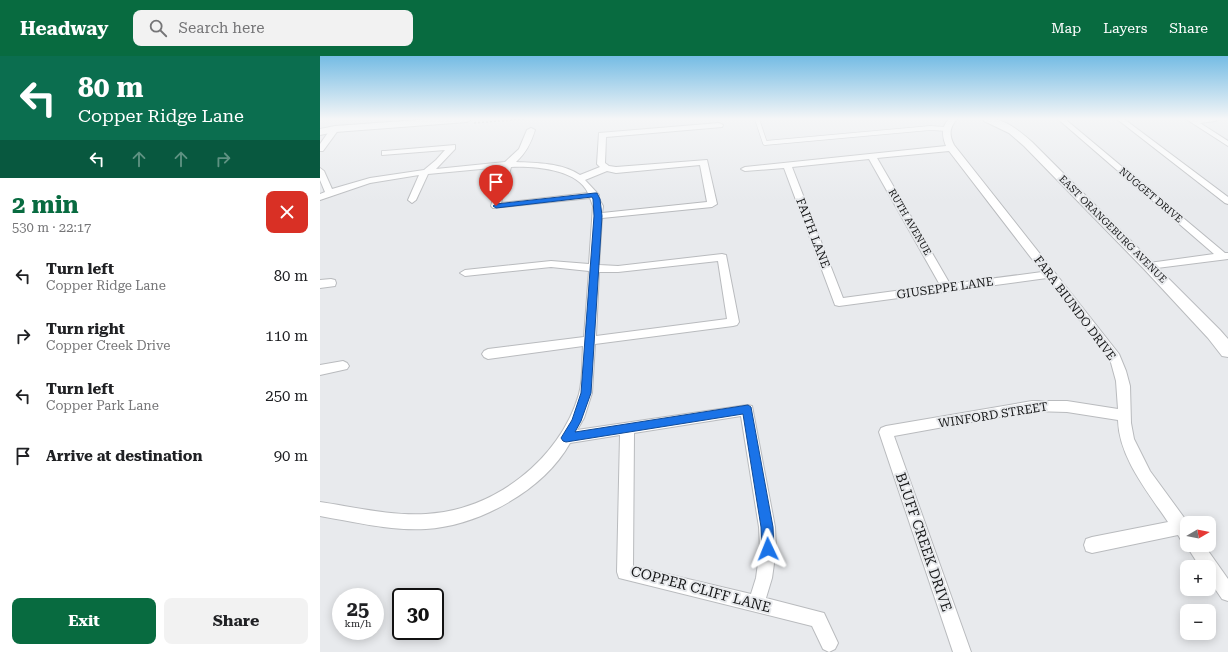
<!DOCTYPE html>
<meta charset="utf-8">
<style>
body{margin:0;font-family:"Roboto Serif",serif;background:#f2f2f2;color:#202124;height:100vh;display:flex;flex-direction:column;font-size:15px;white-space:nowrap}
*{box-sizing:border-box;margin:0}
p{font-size:13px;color:#757577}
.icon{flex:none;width:22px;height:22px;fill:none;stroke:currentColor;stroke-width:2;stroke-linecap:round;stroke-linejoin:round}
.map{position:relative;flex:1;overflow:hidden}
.panel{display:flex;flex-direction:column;background:#fff;width:320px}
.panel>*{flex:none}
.banner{background:#0b6e4f;color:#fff;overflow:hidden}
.needle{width:26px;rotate:80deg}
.buttons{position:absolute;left:860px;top:460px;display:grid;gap:8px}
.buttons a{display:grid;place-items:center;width:36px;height:36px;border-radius:8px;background:#fff;box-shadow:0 2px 10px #0003;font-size:20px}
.speed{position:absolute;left:12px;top:532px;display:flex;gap:8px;font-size:20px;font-weight:700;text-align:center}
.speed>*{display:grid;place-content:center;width:52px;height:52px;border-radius:50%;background:#fff;box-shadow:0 2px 10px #0003;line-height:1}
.speed small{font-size:10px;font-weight:400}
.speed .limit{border:2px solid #111;border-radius:6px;background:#fff;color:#111}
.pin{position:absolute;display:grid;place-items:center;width:34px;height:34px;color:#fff;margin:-41px -17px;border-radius:50% 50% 50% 0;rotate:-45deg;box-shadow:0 0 4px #0007}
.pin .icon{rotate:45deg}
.me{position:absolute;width:44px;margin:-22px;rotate:358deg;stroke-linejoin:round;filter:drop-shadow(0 0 3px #0008)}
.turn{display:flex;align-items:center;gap:14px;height:84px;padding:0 12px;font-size:18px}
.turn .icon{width:52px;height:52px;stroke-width:2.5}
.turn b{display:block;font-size:28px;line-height:34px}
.lanes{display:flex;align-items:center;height:38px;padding:0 12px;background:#0003;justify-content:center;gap:20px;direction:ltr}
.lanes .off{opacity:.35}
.round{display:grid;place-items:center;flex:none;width:42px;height:42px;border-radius:8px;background:#f2f2f2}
.summary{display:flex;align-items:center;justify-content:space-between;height:68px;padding:0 12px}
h1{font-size:24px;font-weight:700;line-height:30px;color:#086b40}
.action{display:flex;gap:8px;margin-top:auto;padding:8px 12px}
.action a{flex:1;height:46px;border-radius:8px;background:#086b40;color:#fff;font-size:16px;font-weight:700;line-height:46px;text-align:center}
.action a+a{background:#f2f2f2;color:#202124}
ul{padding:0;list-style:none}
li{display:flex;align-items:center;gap:12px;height:60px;padding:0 12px}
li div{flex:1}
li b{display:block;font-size:15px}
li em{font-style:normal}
header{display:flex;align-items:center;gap:24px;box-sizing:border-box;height:56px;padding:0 20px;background:#086b40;color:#fff}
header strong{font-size:19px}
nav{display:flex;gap:22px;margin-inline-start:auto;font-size:14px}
.search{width:280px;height:36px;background:#f2f2f2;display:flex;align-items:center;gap:10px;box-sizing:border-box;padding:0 14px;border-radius:8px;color:#757577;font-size:15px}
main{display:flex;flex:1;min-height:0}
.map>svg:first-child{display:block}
</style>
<header>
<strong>Headway</strong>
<div class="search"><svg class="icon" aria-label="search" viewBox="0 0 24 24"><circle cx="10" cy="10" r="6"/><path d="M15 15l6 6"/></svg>Search here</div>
<nav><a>Map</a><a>Layers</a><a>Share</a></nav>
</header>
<main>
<section class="panel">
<div class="banner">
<div class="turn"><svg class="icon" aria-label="left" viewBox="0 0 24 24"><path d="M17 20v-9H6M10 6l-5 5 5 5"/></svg><div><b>80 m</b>Copper Ridge Lane</div></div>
<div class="lanes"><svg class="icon" aria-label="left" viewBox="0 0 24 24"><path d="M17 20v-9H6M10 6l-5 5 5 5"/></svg><svg class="icon off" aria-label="ahead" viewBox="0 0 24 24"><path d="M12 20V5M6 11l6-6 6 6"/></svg><svg class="icon off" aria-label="ahead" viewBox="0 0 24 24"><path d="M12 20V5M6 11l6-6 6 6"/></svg><svg class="icon off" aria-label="right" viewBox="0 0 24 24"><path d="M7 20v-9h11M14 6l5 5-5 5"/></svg></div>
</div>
<div class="summary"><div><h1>2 min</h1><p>530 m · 22:17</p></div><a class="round" style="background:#d93025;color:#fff"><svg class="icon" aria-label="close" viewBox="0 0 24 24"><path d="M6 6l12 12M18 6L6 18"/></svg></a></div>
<ul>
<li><svg class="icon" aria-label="left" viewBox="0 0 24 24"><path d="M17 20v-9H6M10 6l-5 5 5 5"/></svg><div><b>Turn left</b><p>Copper Ridge Lane</p></div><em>80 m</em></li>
<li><svg class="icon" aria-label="right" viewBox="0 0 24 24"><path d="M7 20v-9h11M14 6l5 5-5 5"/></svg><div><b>Turn right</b><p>Copper Creek Drive</p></div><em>110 m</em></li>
<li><svg class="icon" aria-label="left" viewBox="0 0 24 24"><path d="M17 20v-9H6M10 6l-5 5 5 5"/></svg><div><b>Turn left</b><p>Copper Park Lane</p></div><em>250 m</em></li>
<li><svg class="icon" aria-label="arrive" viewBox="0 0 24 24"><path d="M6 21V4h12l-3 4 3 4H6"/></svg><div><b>Arrive at destination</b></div><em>90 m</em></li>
</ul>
<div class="action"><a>Exit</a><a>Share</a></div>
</section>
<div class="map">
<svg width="908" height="596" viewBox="0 0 908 596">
<rect width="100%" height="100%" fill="#e8eaed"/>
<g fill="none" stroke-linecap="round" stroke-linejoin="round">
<defs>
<path id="lane" d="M437 63 445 87 610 72 627 73"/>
<g id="street">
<path d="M629 63H637C629 72 629 79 634 89L799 298 806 315 810 330 811 367 814 383 830 415 868 467 867 487 861 484 858 479 772 497 766 495 764 489 766 483 772 481 848 466C828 436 799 402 798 364L747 356 712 355 574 380 651 596H633L559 376 561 372 566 370 712 345H747L798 353 796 325 790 303 727 222 519 250 515 249 464 112 425 115 421 113 425 111 626 90C622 80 621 71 629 63ZM629 95 722 216 630 228 557 102ZM549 103 620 229 523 242 472 111Z"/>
<path d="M738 63H745L905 197H908V203L829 213 825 212 824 210 829 207 894 198Z"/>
<path d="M797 63H804L908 141V148L905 147Z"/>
<path d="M866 63H898L895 65 880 67 908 85V90Z"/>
<path d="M399 67 403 69 402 71 286 81 285 107 289 110 296 111 387 104 397 148 392 151 282 162 279 209 298 210 402 198 406 199 419 266 417 269 413 270 275 288 272 337 264 362 257 374 427 349 432 350 455 471 456 493 452 522 446 542 504 557 518 587 515 593 509 596 503 593 492 570 299 522 297 516 300 379 250 387C224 434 159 470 106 473 71 475 34 466 0 460V446C34 451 71 460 106 458 173 455 240 404 259 338 263 324 262 305 263 290L168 303 164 301 162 298 164 295 168 293 264 281 269 215 231 211 145 220 140 217 145 214 231 205 269 208 273 150 270 142 173 152 171 150 182 111 108 118 96 144 92 147 88 144 99 119 50 127 0 144V138L5 136 0 124V112L4 115 12 133 50 122 104 114 116 104 125 94 62 99V95H65L135 89V93L116 113 185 106 199 93 207 74 211 72 215 74C211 87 206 97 196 106 218 107 242 107 260 119L280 111 277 108 279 77ZM380 109 387 146 282 157 283 150 278 141 279 139 265 124 287 115 296 117ZM191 111C214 110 257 113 268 137L181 147ZM398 205 407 263 276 280 279 216H298ZM421 360 439 471 440 493 436 522 431 538 313 510 314 377Z"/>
<path d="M12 71H18L19 73 3 95H0V88Z"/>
<path d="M11 223 15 224 16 227 15 230 0 232V224Z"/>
<path d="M23 305 27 307 29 310 27 313 0 319V309Z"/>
<path d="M867 487V489H884L908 523V545L902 543 889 524V511H880L866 489Z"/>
</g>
<g id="secondary">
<path d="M111 63H152L147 66 15 76 0 79V73L15 70Z"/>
<path d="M663 63C682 60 698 74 712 86L900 274 908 283V301L902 300 888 282 824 213 704 90 689 77 664 65Z"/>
</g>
</defs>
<!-- lane casing -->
<use href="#lane" stroke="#b9bbbe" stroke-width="5.5"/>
<!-- street casing -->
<use href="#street" stroke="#b9bbbe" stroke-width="2"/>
<!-- secondary casing -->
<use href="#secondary" stroke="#b9bbbe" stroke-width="2"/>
<!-- path -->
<path stroke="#a1a2a5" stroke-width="1.5" stroke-dasharray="2 2" stroke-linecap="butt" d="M154 67 205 63"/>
<!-- lane -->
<use href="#lane" stroke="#fff" stroke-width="4"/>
<!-- street -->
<use href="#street" fill="#fff" fill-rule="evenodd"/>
<!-- secondary -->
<use href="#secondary" fill="#fff" fill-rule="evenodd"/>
</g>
<!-- sky -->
<linearGradient id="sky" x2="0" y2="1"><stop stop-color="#75bce4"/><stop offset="0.43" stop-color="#f5f6f7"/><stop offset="1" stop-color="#f5f6f7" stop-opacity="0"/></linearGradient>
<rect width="908" height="146" fill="url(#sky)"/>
<!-- route -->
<path fill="#1a73e8" stroke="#114b97" d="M275 137H277L280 143 282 160 271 337 261 365 255 376 428 349 431 351 453 471 454 493 452 497 448 499 444 497 442 493 441 471 423 358 246 386 243 385 241 382 252 364 261 337 274 160 273 143 272 141 176 152 173 150 176 148Z"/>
<g text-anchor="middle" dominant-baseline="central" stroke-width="4" stroke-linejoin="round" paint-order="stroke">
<!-- far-street labels -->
<g font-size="10" fill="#151617" stroke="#e8eaed">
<text transform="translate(831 139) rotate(40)">NUGGET DRIVE</text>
<text transform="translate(590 166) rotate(60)">RUTH AVENUE</text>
<text transform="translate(793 173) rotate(45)">EAST ORANGEBURG AVENUE</text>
</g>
<!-- street labels -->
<g font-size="12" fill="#151617" stroke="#e8eaed">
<text transform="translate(493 177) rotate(69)">FAITH LANE</text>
<text transform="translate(625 232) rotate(-8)">GIUSEPPE LANE</text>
<text transform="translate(755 252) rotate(53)">FARA BIUNDO DRIVE</text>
<text transform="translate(673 359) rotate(-9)">WINFORD STREET</text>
</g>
<!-- near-street labels -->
<g font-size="14" fill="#151617" stroke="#e8eaed">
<text transform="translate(604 486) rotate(71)">BLUFF CREEK DRIVE</text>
<text transform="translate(381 533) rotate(15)">COPPER CLIFF LANE</text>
</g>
</g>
</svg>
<div class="buttons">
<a><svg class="needle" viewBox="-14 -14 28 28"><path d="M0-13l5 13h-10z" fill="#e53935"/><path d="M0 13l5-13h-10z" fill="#757577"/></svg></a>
<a>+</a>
<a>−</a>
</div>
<div class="speed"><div>25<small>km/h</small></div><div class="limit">30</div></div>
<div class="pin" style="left:176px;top:150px;background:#d93025"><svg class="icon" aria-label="arrive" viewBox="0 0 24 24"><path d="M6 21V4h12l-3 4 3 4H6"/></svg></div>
<svg class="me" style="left:448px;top:493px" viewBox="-20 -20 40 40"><path d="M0-17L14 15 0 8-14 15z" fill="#1a73e8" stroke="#fff" stroke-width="4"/></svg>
</div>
</main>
